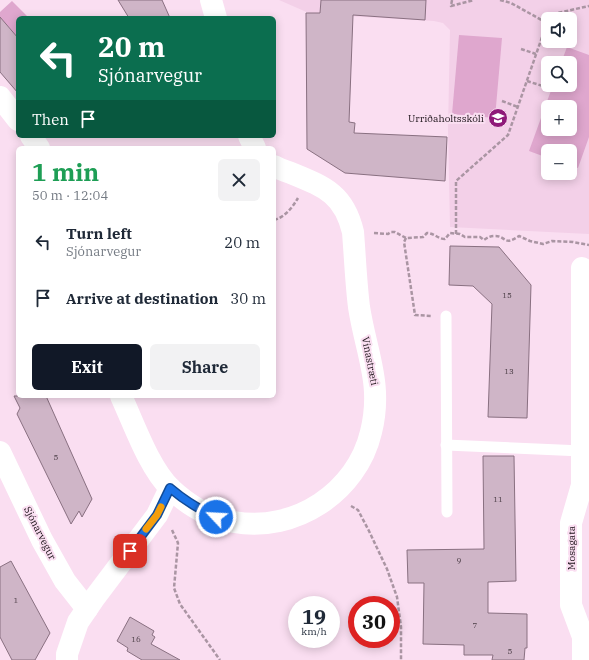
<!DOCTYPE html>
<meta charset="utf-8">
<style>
body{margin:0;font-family:"IBM Plex Serif",serif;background:#f2f2f3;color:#1f2937;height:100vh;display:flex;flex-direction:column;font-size:15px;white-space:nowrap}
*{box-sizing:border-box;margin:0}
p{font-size:13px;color:#747a83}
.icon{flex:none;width:22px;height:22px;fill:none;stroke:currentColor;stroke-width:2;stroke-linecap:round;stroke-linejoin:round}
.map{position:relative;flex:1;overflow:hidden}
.details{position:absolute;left:16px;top:146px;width:260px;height:252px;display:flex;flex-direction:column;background:#fff;border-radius:6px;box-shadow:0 2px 10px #0003}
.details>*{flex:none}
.banner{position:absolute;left:16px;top:16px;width:260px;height:122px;border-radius:6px;box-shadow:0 2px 10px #0003;background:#0b6e4f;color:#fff;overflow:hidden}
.controls{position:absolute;left:541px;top:12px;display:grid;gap:8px}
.controls a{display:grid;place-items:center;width:36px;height:36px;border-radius:6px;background:#fff;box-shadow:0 2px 10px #0003;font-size:20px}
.speed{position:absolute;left:288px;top:596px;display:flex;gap:8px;font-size:20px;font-weight:700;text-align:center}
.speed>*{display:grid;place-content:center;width:52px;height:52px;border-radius:50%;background:#fff;box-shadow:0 2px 10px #0003;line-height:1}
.speed small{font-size:10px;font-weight:400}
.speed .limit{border:6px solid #d22;background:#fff;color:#111}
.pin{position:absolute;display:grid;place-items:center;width:34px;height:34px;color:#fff;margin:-17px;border-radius:8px;box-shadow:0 2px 6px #0006}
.me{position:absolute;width:44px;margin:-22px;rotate:295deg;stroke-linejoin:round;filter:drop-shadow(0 0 3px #0008)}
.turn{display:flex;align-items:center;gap:14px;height:84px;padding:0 16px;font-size:18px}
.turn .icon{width:52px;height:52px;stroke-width:2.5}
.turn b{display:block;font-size:28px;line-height:34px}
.then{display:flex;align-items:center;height:38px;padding:0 16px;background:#0003;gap:8px;font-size:15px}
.round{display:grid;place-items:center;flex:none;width:42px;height:42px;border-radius:6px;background:#f2f2f3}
.headline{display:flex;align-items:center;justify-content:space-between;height:68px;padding:0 16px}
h1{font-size:24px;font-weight:700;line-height:30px;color:#1e9e55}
.cta{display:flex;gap:8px;margin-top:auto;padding:8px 16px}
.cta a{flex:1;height:46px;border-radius:6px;background:#111827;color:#fff;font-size:16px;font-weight:700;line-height:46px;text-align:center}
.cta a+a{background:#f2f2f3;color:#1f2937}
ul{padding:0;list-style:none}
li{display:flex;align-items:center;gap:12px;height:56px;padding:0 16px}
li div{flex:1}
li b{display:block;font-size:15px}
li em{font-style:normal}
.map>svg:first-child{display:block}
</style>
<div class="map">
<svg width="589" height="660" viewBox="0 0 589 660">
<rect width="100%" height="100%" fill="#fadef1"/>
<!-- built -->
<path fill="#f3d0e8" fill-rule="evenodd" d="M279 0H589V234L450 227 448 130 450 30 443 23 434 21 311 14ZM548 19H570V41H548ZM548 63H570V85H548ZM548 107H570V129H548ZM548 151H570V173H548Z"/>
<!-- green -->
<g fill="#dfa7ce" fill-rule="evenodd">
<path d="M12 1 29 18H18V38L7 25 0 32V12Z"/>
<path d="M459 35 502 38 495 118 452 114Z"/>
<path d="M567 47 589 55V137L578 168 570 166V151H548V158L529 151 553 85H570V63H561ZM548 107H570V129H548Z"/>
</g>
<!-- building -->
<g fill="#cfb5c7" stroke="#897081">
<path d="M118 0H162L170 18H129Z"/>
<path d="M321 0H426L425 20 353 15 349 122 355 123 354 133 447 137 445 181 345 173 307 149 306 13H320Z"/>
<path d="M0 17 18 38V93L0 72Z"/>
<path d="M450 246 499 247 531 285 527 418 488 417 492 304 473 286 449 285Z"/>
<path d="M14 396H46L92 499 82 517 79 511 71 524 17 414 20 408Z"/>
<path d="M483 456H514L516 581 488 582V613L527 614V648H525L524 660H492L493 655H464V645L423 644 424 583H408L407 550 484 549Z"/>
<path d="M11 561 50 633 35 660H12L0 637V567Z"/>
<path d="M130 617 154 631 152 635 155 637 151 644 180 660H142L127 651 128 648 117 641Z"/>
</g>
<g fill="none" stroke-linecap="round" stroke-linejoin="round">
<!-- path -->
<g stroke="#aa95a3" stroke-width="2.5" stroke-dasharray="4 2" stroke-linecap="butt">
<path d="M452 0 451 6 474 0"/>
<path d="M500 0 511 3 547 23"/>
<path d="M549 19 553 14 589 6"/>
<path d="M521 49 536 54"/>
<path d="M527 81 552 89"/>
<path d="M502 101 518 107"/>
<path d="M274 220C285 217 292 208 298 198"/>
<path d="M374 233 388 234 391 232H395L406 238 423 237 427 233C434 233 438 239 445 239L450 233 460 234 465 237H480L484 240C487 238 490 236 494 236 506 235 503 247 519 236L530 241 543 244 552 241 573 242 589 245"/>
<path d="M456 234V181L508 135 548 20"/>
<path d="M406 238 404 242 415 315 432 316"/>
<path d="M351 506 358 510 369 531 387 569 397 597 401 627V660"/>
<path d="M172 530 178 543 174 588 180 604 220 660"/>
</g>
<!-- service -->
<g stroke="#fff" stroke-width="11">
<path d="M446 316 447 512"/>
<path d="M446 445 582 451"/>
</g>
<!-- minor -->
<g stroke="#fff" stroke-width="22">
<path d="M211 0 216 18"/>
<path d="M0 97 18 120"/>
<path d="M31 136 39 148"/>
<path d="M249 136 255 148"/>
<path d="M582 268V485L571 523V605L583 637V660"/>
<path d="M121 396C134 424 149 468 171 489 188 505 210 518 234 522 295 533 357 492 371 432 383 384 366 353 359 307 356 283 355 257 353 232 344 194 325 187 291 173 285 171 279 169 274 166"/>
<path d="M0 452 42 540 65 581 87 609"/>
<path d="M67 660V654L78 622 93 600 157 515 170 488"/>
</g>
</g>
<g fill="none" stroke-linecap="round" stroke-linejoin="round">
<defs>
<path id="route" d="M130 551 157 515 170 488C184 500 198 509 216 517"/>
</defs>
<!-- route casing -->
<use href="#route" stroke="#114b97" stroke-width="10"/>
<!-- route -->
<use href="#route" stroke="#1a73e8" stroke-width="7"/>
<!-- slow -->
<path stroke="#f59e0b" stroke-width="7" d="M146 529 157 515 161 507"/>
</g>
<!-- icons -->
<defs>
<symbol id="school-disc" viewBox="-11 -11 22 22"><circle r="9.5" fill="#8f1979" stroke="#fadef1"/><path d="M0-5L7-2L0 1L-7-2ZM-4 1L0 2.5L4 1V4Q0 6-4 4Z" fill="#fff"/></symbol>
</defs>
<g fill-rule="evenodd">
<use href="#school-disc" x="487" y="107" width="22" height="22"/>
</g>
<g text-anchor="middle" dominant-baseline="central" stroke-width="4" stroke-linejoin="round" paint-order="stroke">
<!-- number labels -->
<g font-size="8" fill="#493c44">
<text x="507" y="295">15</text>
<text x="509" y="371">13</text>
<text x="56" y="457">5</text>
<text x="498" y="499">11</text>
<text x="459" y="560">9</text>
<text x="16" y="600">1</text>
<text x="475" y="625">7</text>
<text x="136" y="639">16</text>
<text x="510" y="651">5</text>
</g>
<!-- poi labels -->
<g font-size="10" fill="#1c1319" stroke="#fadef1" text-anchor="end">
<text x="484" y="118">Urriðaholtsskóli</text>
</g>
<!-- street labels -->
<g font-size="10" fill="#1c1319" stroke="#fadef1">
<text transform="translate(370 361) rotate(79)">Vinastræti</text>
<text transform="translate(40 533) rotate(63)">Sjónarvegur</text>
<text transform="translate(571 548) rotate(-90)">Mosagata</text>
</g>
</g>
</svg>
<div class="controls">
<a><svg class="icon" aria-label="sound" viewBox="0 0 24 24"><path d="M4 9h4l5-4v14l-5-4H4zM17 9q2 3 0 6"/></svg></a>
<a><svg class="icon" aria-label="search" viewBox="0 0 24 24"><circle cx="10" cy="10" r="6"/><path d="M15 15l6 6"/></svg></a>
<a>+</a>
<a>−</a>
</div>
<div class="speed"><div>19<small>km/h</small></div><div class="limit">30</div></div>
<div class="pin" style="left:130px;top:551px;background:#d93025"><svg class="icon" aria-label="arrive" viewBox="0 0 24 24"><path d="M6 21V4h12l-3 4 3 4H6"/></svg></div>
<svg class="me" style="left:216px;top:517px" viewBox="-20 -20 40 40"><circle r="17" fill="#1a73e8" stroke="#fff" stroke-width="3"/><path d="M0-11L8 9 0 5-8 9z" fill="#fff"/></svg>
<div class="banner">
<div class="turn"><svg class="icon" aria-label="left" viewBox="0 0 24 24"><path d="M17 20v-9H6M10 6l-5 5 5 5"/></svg><div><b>20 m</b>Sjónarvegur</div></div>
<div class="then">Then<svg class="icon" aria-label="arrive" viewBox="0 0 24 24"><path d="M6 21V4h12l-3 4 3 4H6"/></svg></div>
</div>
<section class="details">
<div class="headline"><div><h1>1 min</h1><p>50 m · 12:04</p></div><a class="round"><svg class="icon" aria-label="close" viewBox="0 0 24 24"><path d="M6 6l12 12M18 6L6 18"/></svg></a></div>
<ul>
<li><svg class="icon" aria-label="left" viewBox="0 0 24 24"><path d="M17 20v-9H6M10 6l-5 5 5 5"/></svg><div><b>Turn left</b><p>Sjónarvegur</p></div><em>20 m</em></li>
<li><svg class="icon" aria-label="arrive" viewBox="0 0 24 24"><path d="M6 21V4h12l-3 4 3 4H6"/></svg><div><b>Arrive at destination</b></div><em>30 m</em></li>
</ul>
<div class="cta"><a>Exit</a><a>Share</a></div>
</section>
</div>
